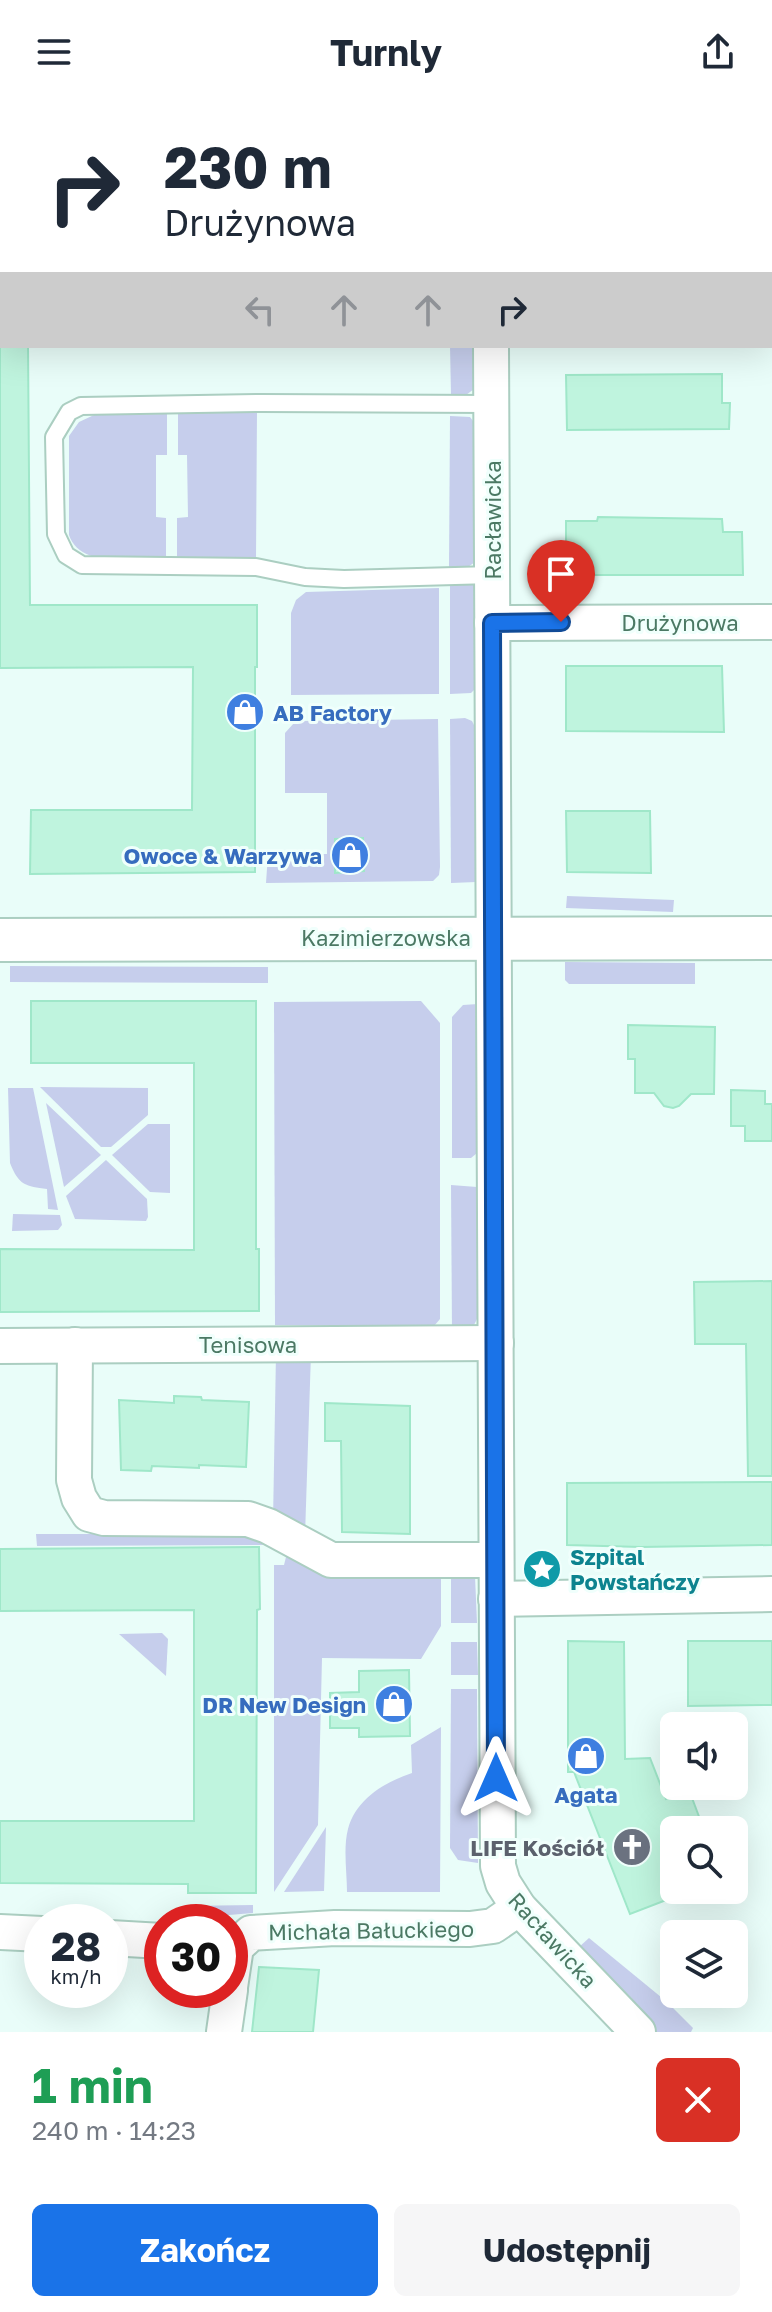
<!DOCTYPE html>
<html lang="pl">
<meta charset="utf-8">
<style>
body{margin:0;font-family:"Golos Text",sans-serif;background:#f6f6f7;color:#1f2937;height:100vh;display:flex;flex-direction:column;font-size:30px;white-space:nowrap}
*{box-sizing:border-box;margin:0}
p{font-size:26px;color:#747a83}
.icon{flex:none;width:44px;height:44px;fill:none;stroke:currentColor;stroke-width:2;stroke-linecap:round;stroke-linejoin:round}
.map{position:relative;height:1928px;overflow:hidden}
.details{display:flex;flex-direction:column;background:#fff;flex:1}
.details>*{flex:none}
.guide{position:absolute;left:0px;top:0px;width:772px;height:244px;box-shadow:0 8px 32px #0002;background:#fff;color:#1f2937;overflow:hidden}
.buttons{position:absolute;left:660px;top:1608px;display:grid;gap:16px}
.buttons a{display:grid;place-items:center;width:88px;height:88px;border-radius:12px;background:#fff;box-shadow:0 8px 32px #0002;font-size:40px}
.speed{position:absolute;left:24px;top:1800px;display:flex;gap:16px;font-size:40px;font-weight:700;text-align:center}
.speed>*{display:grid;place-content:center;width:104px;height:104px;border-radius:50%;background:#fff;box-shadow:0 8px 32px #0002;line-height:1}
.speed small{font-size:20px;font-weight:400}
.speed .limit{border:12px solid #d22;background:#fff;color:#111}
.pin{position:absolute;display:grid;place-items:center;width:68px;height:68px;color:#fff;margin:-82px -34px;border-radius:50% 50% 50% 0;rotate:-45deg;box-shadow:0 0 8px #0007}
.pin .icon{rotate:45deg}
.me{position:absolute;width:88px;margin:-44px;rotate:0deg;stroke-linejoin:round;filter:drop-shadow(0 0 6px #0008)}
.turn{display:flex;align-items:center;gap:28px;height:168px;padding:0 32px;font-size:36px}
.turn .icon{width:104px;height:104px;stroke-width:2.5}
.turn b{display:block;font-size:56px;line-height:68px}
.lanes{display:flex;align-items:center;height:76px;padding:0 32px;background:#0003;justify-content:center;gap:40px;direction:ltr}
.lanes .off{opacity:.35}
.round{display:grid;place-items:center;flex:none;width:84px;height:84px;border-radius:12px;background:#f6f6f7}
.head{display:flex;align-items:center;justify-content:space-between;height:136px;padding:0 32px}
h1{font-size:48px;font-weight:700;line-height:60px;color:#1e9e55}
.button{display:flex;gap:16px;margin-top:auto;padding:16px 32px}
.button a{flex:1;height:92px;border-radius:12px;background:#1a73e8;color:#fff;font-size:32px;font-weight:700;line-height:92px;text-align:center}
.button a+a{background:#f6f6f7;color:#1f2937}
header{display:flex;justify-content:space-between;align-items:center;height:104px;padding:0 32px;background:#fff;font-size:36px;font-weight:700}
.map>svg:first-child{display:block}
</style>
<header><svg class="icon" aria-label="menu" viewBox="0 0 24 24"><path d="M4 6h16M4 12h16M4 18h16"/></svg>Turnly<svg class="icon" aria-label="share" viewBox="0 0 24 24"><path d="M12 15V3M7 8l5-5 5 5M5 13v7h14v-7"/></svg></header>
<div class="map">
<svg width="772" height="1928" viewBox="0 0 772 1928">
<rect width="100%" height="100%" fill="#e9fdf9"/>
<!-- green -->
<g fill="#c6ceec">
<path d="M450 242H476L474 285 466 291H451Z"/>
<path d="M257 307 256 455 177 454V414L188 413 187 351H178V310Z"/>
<path d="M167 310V351H156V413L166 414V454C137 454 81 466 69 431V332L79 318 94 311Z"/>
<path d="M450 312 470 313 476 321 475 458 468 463H449Z"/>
<path d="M450 480H473L476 485V584L471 589 450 590Z"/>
<path d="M439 484V590L291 591V509L296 496 306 488Z"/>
<path d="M465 614 472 617 476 625V778L451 779 450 615Z"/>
<path d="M438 615 440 763 439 771 433 777 266 779 268 750H327V689H285V629L294 619 302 617Z"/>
<path d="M567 792 674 796 673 808 566 804Z"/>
<path d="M565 858 695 859V880H569L565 876Z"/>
<path d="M10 862 268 863V879L10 878Z"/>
<path d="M421 897 440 919V1215L434 1222 275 1221 274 898Z"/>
<path d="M478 900 477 1049 471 1054H452V913L463 901Z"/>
<path d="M40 983 148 984V1011L111 1043H101Z"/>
<path d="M8 984H33L58 1106 48 1105 47 1085C26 1082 19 1082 10 1059Z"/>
<path d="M46 999 101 1051 64 1083Z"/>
<path d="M148 1020H170V1089L150 1088 112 1051Z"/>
<path d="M106 1056 147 1095 148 1113 146 1117 75 1115 66 1092Z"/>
<path d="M451 1081 477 1083V1215L472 1225 452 1228Z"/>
<path d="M13 1110 60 1111 62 1121 58 1126 12 1127Z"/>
<path d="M276 1249H311L305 1432 273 1417Z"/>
<path d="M36 1430H241L262 1438 263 1441 37 1442Z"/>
<path d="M286 1453 441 1472V1522L421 1555 322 1554 318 1721 274 1788V1461H284Z"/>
<path d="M451 1466 475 1472 477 1519H451Z"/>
<path d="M162 1529 168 1535 166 1572 119 1530Z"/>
<path d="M451 1538H477L478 1571H451Z"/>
<path d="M451 1585H477L478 1759 458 1756 450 1744Z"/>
<path d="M441 1623 440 1788H347C347 1769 343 1744 348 1725 356 1695 385 1678 412 1669L411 1641Z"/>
<path d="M326 1723 324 1787 284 1788Z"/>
<path d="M253 1801V1809L193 1814 186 1810 185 1802Z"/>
<path d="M589 1834 667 1898 693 1924 691 1928H657L578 1844Z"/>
</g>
<!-- building -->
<g fill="#bff4de" stroke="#9fe7c9" stroke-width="2">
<path d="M0 242H28L30 501H257V563H255V768L30 770 31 706H192L193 563 0 564Z"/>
<path d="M722 270V299H730L729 325 567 326 566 271Z"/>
<path d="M598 413 722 415 723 428H742L743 471H566V417H597Z"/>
<path d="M566 562H722L724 628 566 627Z"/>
<path d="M566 707H650L651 769 567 768Z"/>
<path d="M363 734 364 767 335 769V735Z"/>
<path d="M31 897H256V1145H259V1207L0 1208V1145L194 1146V959H31Z"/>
<path d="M628 921 715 923 714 990H691L679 1002 673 1004 664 1002 654 989H635V955H628Z"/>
<path d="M731 986 765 987V1000H772V1037H745V1022H731Z"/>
<path d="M772 1177V1372H748L746 1240H695L694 1178Z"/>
<path d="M174 1292 201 1293 202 1296 249 1298 246 1363 199 1361V1364L152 1362 151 1367 121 1366 119 1296 174 1299Z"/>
<path d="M325 1299 410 1302V1430L342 1428 341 1337H325Z"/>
<path d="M772 1378V1441L641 1443 567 1441V1379Z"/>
<path d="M259 1443 260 1505 257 1506 256 1789H188V1780L0 1779V1717H194V1506L0 1507V1445Z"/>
<path d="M568 1537 624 1538 625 1655 650 1654 666 1695 689 1686 704 1726H674V1793L630 1810 574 1668H568Z"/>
<path d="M688 1537H772V1601L688 1602Z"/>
<path d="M409 1566 410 1632 359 1633V1624H330V1589L359 1588V1567Z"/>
<path d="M259 1863 319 1866 313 1928H252Z"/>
</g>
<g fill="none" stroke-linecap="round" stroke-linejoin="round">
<defs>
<path id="service" d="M491 300 261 299 81 302 69 308 54 333 56 430 66 451 82 461 256 463 305 473 344 475 492 471"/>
<g id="minor">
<path d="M490 0V2"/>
<path d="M770 220H772"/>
<path d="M491 242 498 1762 503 1779 519 1804 638 1928"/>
<path d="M492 519 772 518"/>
<path d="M75 1241 74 1376 79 1394 89 1410 104 1414 248 1415 268 1422 331 1456H496"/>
<path d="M0 1242 496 1239"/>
<path d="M496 1495 772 1490"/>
<path d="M0 1828 42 1830"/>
<path d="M110 1834 162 1837"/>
<path d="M230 1883 236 1843 251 1829 335 1824 470 1825 493 1822 519 1804"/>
<path d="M224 1928 230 1886"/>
</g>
<path id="tertiary" d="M0 836 772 834"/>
</defs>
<!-- service casing -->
<use href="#service" stroke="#abcec1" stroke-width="20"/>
<!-- minor casing -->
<use href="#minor" stroke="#abcec1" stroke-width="38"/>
<!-- tertiary casing -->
<use href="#tertiary" stroke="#abcec1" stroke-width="46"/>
<!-- service -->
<use href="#service" stroke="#fff" stroke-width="16"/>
<!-- minor -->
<use href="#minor" stroke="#fff" stroke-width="34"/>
<!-- tertiary -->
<use href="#tertiary" stroke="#fff" stroke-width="42"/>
</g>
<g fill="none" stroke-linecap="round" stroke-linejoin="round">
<defs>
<path id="route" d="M496 1674 492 519 561 518"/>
</defs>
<!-- route casing -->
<use href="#route" stroke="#114b97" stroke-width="20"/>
<!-- route -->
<use href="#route" stroke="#1a73e8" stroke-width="14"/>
</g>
<!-- icons -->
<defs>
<symbol id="shop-disc" viewBox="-11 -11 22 22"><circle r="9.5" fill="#3f7fe0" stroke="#f0fffc"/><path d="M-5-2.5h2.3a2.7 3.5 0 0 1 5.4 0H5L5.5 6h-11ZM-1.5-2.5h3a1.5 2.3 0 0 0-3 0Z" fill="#fff"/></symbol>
<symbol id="sight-disc" viewBox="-11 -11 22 22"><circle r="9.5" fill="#0f9aa8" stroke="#f0fffc"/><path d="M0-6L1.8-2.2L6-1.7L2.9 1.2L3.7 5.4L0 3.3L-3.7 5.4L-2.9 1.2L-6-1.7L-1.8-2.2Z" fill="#fff"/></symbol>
<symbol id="church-disc" viewBox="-11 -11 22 22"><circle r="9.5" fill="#6b7280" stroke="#f0fffc"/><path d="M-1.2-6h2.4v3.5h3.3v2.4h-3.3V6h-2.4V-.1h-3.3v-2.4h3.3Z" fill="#fff"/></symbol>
</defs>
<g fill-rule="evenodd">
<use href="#shop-disc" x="223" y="586" width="44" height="44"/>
<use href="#shop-disc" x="328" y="729" width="44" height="44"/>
<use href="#sight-disc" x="520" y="1443" width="44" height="44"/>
<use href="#shop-disc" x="372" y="1578" width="44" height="44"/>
<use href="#shop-disc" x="564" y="1630" width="44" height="44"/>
<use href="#church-disc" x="610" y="1721" width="44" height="44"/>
</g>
<g text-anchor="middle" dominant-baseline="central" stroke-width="6" stroke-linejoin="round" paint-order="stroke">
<!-- street labels -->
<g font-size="22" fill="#4b7964" stroke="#f0fffc">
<text transform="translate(492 416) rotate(-90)">Racławicka</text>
<text x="680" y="518">Drużynowa</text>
<text x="386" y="833">Kazimierzowska</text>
<text x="248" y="1240">Tenisowa</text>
<text transform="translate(371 1826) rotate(-1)">Michała Bałuckiego</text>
<text transform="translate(553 1836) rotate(48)">Racławicka</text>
</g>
<!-- shop labels -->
<g font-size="22" font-weight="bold" fill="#366cbe" stroke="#f0fffc" text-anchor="end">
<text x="273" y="608" text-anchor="start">AB Factory</text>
<text x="322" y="751">Owoce &amp; Warzywa</text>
<text x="366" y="1600">DR New Design</text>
<text x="586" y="1690" text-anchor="middle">Agata</text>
</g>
<!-- culture labels -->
<g font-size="22" font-weight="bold" fill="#0d838f" stroke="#f0fffc" text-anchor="start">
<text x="570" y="1452">Szpital<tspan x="570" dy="25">Powstańczy</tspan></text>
</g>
<!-- worship labels -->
<g font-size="22" font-weight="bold" fill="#5b616d" stroke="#f0fffc" text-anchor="end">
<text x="604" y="1743">LIFE Kościół</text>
</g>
</g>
</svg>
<div class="buttons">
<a><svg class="icon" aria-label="sound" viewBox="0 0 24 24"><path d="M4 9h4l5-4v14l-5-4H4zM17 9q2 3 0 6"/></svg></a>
<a><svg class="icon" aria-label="search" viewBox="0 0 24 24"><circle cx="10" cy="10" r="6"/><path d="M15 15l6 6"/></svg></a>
<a><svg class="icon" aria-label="layers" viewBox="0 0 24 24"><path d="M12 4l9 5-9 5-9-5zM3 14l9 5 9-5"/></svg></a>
</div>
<div class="speed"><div>28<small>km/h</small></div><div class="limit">30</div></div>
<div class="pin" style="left:561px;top:518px;background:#d93025"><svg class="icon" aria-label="arrive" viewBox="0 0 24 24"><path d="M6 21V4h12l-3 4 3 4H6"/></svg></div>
<svg class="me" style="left:496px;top:1674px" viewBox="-20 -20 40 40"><path d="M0-17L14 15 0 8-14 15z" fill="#1a73e8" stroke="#fff" stroke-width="4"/></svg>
<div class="guide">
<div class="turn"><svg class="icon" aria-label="right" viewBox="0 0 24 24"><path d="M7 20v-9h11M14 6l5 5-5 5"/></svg><div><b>230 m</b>Drużynowa</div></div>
<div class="lanes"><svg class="icon off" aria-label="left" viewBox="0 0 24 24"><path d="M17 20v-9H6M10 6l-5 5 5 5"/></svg><svg class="icon off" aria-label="ahead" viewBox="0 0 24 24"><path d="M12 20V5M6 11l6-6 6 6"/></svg><svg class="icon off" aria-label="ahead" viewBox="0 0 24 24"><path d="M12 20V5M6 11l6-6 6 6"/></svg><svg class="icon" aria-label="right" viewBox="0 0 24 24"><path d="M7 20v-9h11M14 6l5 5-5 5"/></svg></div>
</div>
</div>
<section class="details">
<div class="head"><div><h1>1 min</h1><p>240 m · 14:23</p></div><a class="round" style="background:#d93025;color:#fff"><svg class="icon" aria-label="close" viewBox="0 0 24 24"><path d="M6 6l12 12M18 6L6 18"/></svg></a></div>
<div class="button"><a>Zakończ</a><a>Udostępnij</a></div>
</section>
